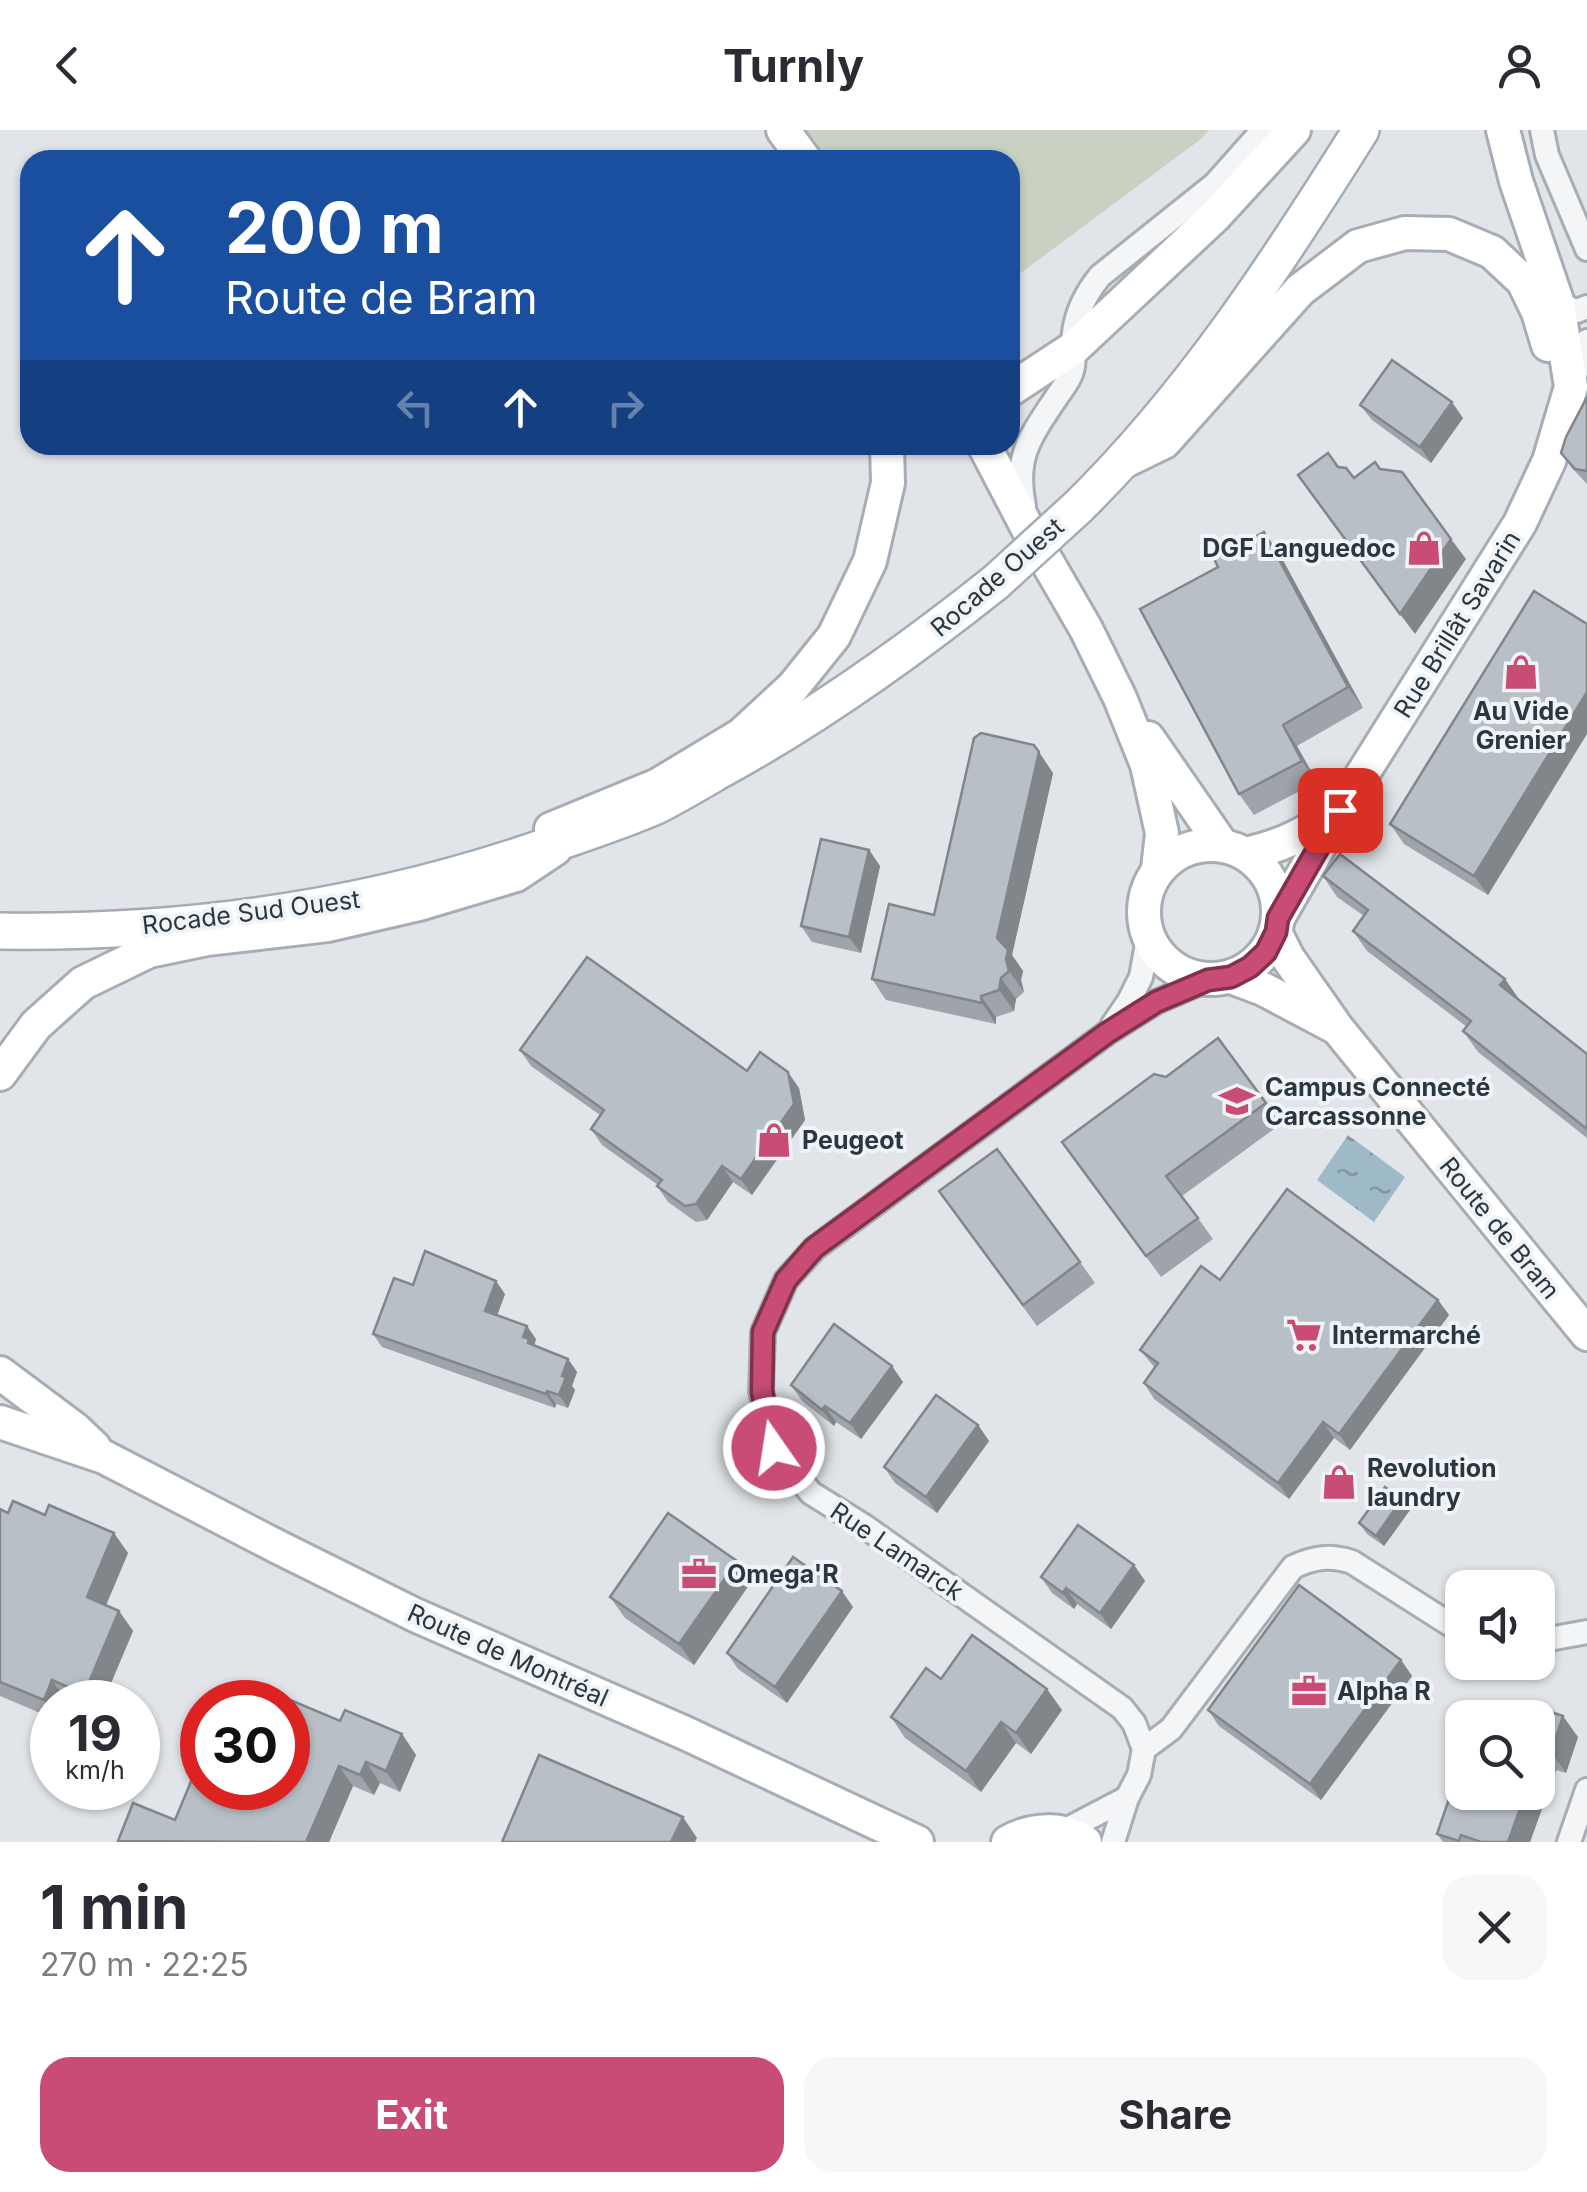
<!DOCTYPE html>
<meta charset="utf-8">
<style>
body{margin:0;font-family:Inter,sans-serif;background:#f7f7f7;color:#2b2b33;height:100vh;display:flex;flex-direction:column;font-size:38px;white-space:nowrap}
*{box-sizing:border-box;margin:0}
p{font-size:32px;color:#7c7c81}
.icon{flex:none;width:55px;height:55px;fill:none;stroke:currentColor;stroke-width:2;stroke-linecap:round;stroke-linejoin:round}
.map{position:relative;height:1712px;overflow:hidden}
.sheet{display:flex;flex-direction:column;background:#fff;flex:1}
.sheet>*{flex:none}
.top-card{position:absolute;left:20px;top:20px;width:1000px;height:305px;border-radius:30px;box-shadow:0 2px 8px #0004;background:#1a4fa0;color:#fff;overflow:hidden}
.fabs{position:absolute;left:1445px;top:1440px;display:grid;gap:20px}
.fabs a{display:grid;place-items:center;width:110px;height:110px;border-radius:20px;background:#fff;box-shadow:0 2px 8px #0004;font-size:50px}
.speed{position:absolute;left:30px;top:1550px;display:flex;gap:20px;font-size:50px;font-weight:700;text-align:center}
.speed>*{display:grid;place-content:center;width:130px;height:130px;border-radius:50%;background:#fff;box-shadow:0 2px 8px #0004;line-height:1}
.speed small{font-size:25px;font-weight:400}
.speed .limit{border:15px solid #d22;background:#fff;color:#111}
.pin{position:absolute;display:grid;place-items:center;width:85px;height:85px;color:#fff;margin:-42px;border-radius:20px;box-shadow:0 5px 15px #0006}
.me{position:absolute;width:110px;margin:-55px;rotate:347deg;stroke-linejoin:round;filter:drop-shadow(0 0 8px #0008)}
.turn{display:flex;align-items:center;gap:35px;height:210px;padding:0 40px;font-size:45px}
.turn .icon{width:130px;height:130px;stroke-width:2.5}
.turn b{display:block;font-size:70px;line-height:85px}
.lanes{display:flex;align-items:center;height:95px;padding:0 40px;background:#0003;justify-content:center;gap:50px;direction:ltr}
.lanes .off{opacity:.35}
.round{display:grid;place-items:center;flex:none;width:105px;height:105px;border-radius:30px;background:#f7f7f7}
.headline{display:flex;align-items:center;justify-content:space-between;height:170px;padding:0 40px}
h1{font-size:60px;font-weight:700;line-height:75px}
.cta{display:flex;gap:20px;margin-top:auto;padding:20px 40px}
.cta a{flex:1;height:115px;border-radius:30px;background:#c84c73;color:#fff;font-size:40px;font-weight:700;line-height:115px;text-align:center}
.cta a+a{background:#f7f7f7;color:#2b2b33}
header{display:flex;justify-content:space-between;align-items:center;height:130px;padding:0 40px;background:#fff;font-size:45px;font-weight:700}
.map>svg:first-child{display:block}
</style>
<header><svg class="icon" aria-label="back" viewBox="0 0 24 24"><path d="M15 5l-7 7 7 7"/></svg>Turnly<svg class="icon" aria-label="person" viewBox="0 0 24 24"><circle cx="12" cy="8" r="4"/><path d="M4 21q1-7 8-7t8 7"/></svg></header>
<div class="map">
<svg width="1587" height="1712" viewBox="0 0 1587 1712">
<defs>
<pattern id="water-ripples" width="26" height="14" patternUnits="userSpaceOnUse" patternTransform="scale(2.5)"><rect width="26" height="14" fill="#9eb9c7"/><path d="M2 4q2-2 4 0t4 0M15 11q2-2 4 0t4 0" fill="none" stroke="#8197a3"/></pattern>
</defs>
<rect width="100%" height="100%" fill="#e1e5e9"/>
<!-- grass -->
<path fill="#c9d2c2" d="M772 0H1209L1201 9 1010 151V30H801Z"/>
<!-- water -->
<path fill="url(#water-ripples)" d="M1348 1005 1405 1047 1374 1092 1317 1050Z"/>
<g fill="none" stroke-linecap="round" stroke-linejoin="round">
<defs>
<g id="minor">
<path d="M1542 0 1547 25 1587 119"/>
<path d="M1558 174 1577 181 1587 177"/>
<path d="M1572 254 1587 211"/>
<path d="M1024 376C1014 327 1030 307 1056 268 1061 260 1070 250 1072 241 1076 228 1072 214 1074 202 1077 181 1087 162 1100 146L1215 54 1263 0"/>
<path d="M1112 896 1129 871 1141 847 1148 808"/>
<path d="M1538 1511 1587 1502"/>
<path d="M1144 1619 1134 1593 1122 1578 864 1396 811 1363 774 1318 761 1261 763 1202 786 1150 815 1118 1107 903 1156 872 1207 850"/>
<path d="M1062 1702 1127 1668"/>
<path d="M1113 1712 1127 1668 1139 1645 1144 1619 1171 1599 1293 1437C1314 1427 1330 1425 1352 1432L1462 1502"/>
<path d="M1569 1712 1587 1660"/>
</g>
<g id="secondary">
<path d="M783 0 805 30"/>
<path d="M1010 260 1075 217 1215 86 1294 0"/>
<path d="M984 315 1028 399 1086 499 1120 568 1147 635 1162 703 1158 739"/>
<path d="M1125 331 1164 312 1300 160 1358 116 1405 103 1449 104 1492 122 1523 151 1538 182 1548 215"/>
<path d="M1148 608 1222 715"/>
<path d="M551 699 658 655 741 605 793 557 834 506 870 431 888 353 887 315"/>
<circle cx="1211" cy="782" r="67"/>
<path d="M1246 724C1282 716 1306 704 1336 682"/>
<path d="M1278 788 1340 680 1520 393 1549 331 1571 257 1558 174 1516 51 1503 0"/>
<path d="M1275 802 1288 828 1337 898 1587 1204"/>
<path d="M1231 847 1263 859 1333 896"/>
<path d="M0 944 36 895 83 853 149 821 207 809 328 795 419 774 516 745 555 719"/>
<path d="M0 1243 75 1299 94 1317"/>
<path d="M0 1292 104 1327 278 1417 415 1485 685 1603 917 1712"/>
<path d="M1008 1712C1033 1698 1061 1697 1085 1712"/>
</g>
<g id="primary">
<path d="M1078 377C1191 266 1277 134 1361 0"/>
<path d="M0 801C189 804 371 778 550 715 585 703 622 691 656 676 676 666 696 654 715 643 816 588 907 523 996 452"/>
</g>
</defs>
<!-- minor casing -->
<use href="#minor" stroke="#a6adb3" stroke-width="28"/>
<!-- secondary casing -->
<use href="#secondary" stroke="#a6adb3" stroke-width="38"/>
<!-- primary casing -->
<use href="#primary" stroke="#a1acb4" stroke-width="40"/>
<!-- minor -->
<use href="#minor" stroke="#f3f5f7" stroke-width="22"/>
<!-- secondary -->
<use href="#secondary" stroke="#fff" stroke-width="32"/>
<!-- primary -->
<use href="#primary" stroke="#fff" stroke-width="35"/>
<defs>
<path id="primary-bridge" d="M996 452 1078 377"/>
</defs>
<!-- primary-bridge casing -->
<use href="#primary-bridge" stroke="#a1acb4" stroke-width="40" stroke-linecap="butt"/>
<!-- primary-bridge -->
<use href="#primary-bridge" stroke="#fff" stroke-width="35"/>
</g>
<!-- wall -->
<g fill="#9ea4aa">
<path d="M1587 267V354L1572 338 1561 323Z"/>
<path d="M1360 275 1463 288 1431 333 1372 290Z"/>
<path d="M1279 423 1363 578 1297 616 1317 652 1254 685 1239 664Z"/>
<path d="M1534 461 1488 765 1404 714 1390 694Z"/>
<path d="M1053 643 1012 825 1023 841 1021 850 1024 862 1016 869 1014 881 996 887V894L886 870 872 849 934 785Z"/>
<path d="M869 720 880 736 861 823 812 812 801 796Z"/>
<path d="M1323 746 1505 849 1518 870 1587 924V1008L1478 922 1463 901 1467 897 1367 821 1353 801 1364 786 1337 767Z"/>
<path d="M1218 908 1281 994 1182 1066 1213 1109 1161 1147 1077 1033 1166 947Z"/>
<path d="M520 920 747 941 799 958 805 990 752 1065 733 1052 707 1090 696 1092 668 1072 657 1056 658 1055 602 1015 591 999 600 985 531 936Z"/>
<path d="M954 1082 1080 1132 1095 1153 1037 1196Z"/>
<path d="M1220 1150 1438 1170 1449 1185 1350 1320 1334 1308 1289 1369 1154 1269 1144 1253 1155 1238 1140 1220Z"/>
<path d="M413 1155 505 1164 497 1185 536 1209 534 1216 568 1229 577 1242 572 1256 575 1260 568 1278 556 1274 555 1278 382 1217 373 1204Z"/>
<path d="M903 1252 861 1309 836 1292 834 1296 802 1271 791 1255Z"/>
<path d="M978 1295 989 1311 937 1383 895 1353 884 1337Z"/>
<path d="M1402 1369 1410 1380 1384 1416 1367 1404 1359 1393Z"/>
<path d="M0 1379 128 1423 106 1475 119 1481 133 1501 103 1572H71L66 1570 52 1572V1588L0 1566Z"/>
<path d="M1134 1435 1145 1451 1111 1499 1077 1474 1074 1479 1052 1463 1041 1447Z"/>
<path d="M751 1452 694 1535 625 1488 610 1467Z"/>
<path d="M853 1477 787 1573 738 1539 727 1523Z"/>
<path d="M1401 1530 1412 1546 1321 1670 1219 1596 1208 1580Z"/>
<path d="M941 1549 1062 1580 1031 1624 1016 1613 981 1662 905 1608 891 1587Z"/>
<path d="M1538 1588 1578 1607 1566 1643 1556 1640 1530 1712H1443L1437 1704Z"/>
<path d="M402 1604 416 1625 400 1662 380 1653 374 1665 353 1656 329 1712H118Z"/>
</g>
<!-- shaded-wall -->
<g fill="#81868b">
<path d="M1452 272 1463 288 1431 333 1420 317Z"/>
<path d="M1264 402 1279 423 1363 578 1348 557Z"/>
<path d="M1451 409 1466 429 1415 504 1400 484Z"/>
<path d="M1587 562V604L1488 765 1474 746Z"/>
<path d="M1283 595 1297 616 1317 652 1302 631Z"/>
<path d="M1039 622 1053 643 1012 825 1023 841 1021 850 1024 862 1009 841 997 808Z"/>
<path d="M869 720 880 736 861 823 849 807Z"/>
<path d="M1001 848 1016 869 1014 881 999 860Z"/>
<path d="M1505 849 1519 869 1514 876 1500 855Z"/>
<path d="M981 866 996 887V894L982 873Z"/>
<path d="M788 942 799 958 805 990 752 1065 741 1049Z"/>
<path d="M722 1036 733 1052 707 1090 696 1074Z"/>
<path d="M496 1151 505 1164 494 1194 485 1181Z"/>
<path d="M1438 1170 1449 1185 1350 1320 1339 1304Z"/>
<path d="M527 1196 536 1209 534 1216 537 1226 523 1207Z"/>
<path d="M568 1229 577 1242 572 1256 575 1260 568 1278 559 1265 562 1246Z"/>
<path d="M892 1236 903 1252 861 1309 850 1293Z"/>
<path d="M547 1261 556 1274 555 1278 546 1264Z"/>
<path d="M825 1276 836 1292 834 1296 822 1280Z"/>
<path d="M1323 1292 1334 1308 1289 1369 1278 1353Z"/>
<path d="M978 1295 989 1311 937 1383 926 1367Z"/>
<path d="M1402 1369 1410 1380 1384 1416 1376 1406Z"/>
<path d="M114 1403 128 1423 101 1487 87 1467Z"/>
<path d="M737 1431 751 1452 694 1535 679 1514Z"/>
<path d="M1134 1435 1145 1451 1111 1499 1100 1483Z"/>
<path d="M1066 1458 1077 1474 1074 1479 1063 1463Z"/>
<path d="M842 1461 853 1477 787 1573 775 1557Z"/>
<path d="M119 1481 133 1501 103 1572H90L84 1564Z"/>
<path d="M1401 1530 1412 1546 1321 1670 1310 1654Z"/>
<path d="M52 1550 66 1570 65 1572H52V1583L44 1570Z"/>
<path d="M1047 1559 1062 1580 1031 1624 1016 1603Z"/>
<path d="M1563 1586 1578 1607 1566 1643 1551 1622Z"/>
<path d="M1001 1592 1016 1613 981 1662 966 1641Z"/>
<path d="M402 1604 416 1625 400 1662 386 1641Z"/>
<path d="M1541 1619 1556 1640 1530 1712H1508L1526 1662H1538V1629Z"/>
<path d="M366 1632 380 1653 374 1665 360 1645Z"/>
<path d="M339 1636 353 1656 329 1712H306Z"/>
<path d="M683 1687 697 1708 695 1712H671Z"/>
</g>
<!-- building -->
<g fill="#b8bfc6" stroke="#81868b" stroke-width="2.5">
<path d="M1392 230 1452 272 1420 317 1360 275Z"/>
<path d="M1587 267V341L1575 339 1561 323 1566 307Z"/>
<path d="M1328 323 1338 337 1346 338 1354 348 1375 332 1380 339 1402 342 1451 409 1400 484 1298 345Z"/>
<path d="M1264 402 1348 557 1283 595 1302 631 1239 664 1140 479 1218 437 1214 429Z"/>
<path d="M1534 461 1587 494V562L1474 746 1390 694Z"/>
<path d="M981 603 1034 615 1039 622 997 808 1008 820 1006 829 1009 841 1001 848 999 860 981 866 982 873 872 849 889 774 934 785 974 608Z"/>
<path d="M821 709 869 720 849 807 801 796Z"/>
<path d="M1340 724 1505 849 1500 855 1587 924V999L1463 901 1471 891 1353 801 1368 780 1323 746Z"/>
<path d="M587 827 747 941 760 922 788 942 794 974 741 1049 722 1036 696 1074 685 1076 657 1056 662 1050 591 999 604 980 520 920Z"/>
<path d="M1218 908 1266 973 1166 1046 1198 1088 1146 1126 1062 1012 1154 944 1166 947Z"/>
<path d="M997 1019 1080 1132 1023 1175 939 1061Z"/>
<path d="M1287 1059 1438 1170 1339 1304 1323 1292 1278 1353 1144 1253 1158 1233 1140 1220 1201 1136 1220 1150Z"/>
<path d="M425 1121 496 1151 485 1181 527 1196 523 1207 529 1209 528 1213 568 1229 562 1246 566 1247 559 1265 547 1261 546 1264 373 1204 394 1148 413 1155Z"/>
<path d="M834 1194 892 1236 850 1293 825 1276 822 1280 791 1255Z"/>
<path d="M936 1265 978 1295 926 1367 884 1337Z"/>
<path d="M1385 1357 1402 1369 1376 1406 1359 1393Z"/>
<path d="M13 1371 45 1385 49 1375 114 1403 87 1467 119 1481 84 1564 52 1550 44 1570 0 1552V1379L8 1383Z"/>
<path d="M668 1383 737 1431 679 1514 610 1467Z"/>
<path d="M1078 1395 1134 1435 1100 1483 1066 1458 1063 1463 1041 1447Z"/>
<path d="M793 1427 842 1461 775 1557 727 1523Z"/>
<path d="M1299 1455 1401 1530 1310 1654 1208 1580Z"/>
<path d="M972 1505 1047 1559 1016 1603 1001 1592 966 1641 891 1587 926 1538 941 1549Z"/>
<path d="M257 1556 340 1591 345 1580 402 1604 386 1641 366 1632 360 1645 339 1636 306 1712 118 1711 133 1673 175 1690 202 1625V1658H288V1572H250Z"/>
<path d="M1522 1572 1563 1586 1551 1622 1541 1619 1538 1629V1588H1516Z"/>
<path d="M1481 1577 1511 1588H1478Z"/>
<path d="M539 1625 683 1687 671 1712H502Z"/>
<path d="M1462 1631V1662H1526L1508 1712H1481L1461 1705 1459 1711 1437 1704Z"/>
</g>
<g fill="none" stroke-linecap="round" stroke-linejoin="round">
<defs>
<path id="route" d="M774 1318 762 1262 763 1202 786 1150 814 1118 1107 903 1156 872 1208 850 1231 847 1250 837 1266 822 1276 802 1278 788 1340 680"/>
</defs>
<!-- route casing -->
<use href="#route" stroke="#82314b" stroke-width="25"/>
<!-- route -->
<use href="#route" stroke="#c84c73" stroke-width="18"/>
</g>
<!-- icons -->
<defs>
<symbol id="shop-bare" viewBox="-9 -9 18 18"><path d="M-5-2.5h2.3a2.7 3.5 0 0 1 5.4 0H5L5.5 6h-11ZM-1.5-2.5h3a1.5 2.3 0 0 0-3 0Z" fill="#c84c73" stroke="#f0f4f6" stroke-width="2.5" paint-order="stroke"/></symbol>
<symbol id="university-bare" viewBox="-9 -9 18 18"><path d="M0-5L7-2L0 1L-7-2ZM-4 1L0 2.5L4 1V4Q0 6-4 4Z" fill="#c84c73" stroke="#f0f4f6" stroke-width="2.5" paint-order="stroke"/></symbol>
<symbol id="supermarket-bare" viewBox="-9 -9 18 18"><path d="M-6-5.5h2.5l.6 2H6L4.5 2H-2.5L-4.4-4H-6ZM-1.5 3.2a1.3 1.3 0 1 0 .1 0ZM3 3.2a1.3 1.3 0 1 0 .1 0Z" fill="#c84c73" stroke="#f0f4f6" stroke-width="2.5" paint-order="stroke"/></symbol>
<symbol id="office-bare" viewBox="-9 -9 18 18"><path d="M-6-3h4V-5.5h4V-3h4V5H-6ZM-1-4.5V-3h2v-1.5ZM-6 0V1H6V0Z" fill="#c84c73" stroke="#f0f4f6" stroke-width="2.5" paint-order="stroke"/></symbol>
</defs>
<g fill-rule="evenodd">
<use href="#shop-bare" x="1399" y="393" width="50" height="50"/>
<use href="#shop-bare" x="1496" y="517" width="50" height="50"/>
<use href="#university-bare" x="1212" y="946" width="50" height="50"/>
<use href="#shop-bare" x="749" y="985" width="50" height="50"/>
<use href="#supermarket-bare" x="1279" y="1180" width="50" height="50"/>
<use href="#shop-bare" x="1314" y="1327" width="50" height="50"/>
<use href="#office-bare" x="674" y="1419" width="50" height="50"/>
<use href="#office-bare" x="1284" y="1536" width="50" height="50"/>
</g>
<g text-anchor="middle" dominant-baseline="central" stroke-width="8" stroke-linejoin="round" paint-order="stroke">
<!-- poi labels -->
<g font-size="25" font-weight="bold" fill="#2a3640" stroke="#f0f4f6" text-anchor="start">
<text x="1396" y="418" text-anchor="end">DGF Languedoc</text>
<text x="1521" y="581" text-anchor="middle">Au Vide<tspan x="1521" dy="29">Grenier</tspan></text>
<text x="1265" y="957">Campus Connecté<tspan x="1265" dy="29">Carcassonne</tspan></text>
<text x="802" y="1010">Peugeot</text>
<text x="1332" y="1205">Intermarché</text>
<text x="1367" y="1338">Revolution<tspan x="1367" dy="29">laundry</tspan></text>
<text x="727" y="1444">Omega'R</text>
<text x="1337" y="1561">Alpha R</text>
</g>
<!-- street labels -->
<g font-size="25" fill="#2a3640" stroke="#f0f4f6">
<text transform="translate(997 447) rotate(-41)">Rocade Ouest</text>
<text transform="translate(1457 494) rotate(-58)">Rue Brillât Savarin</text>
<text transform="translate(251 782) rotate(-7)">Rocade Sud Ouest</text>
<text transform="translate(1500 1098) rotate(51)">Route de Bram</text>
<text transform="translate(897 1421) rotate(34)">Rue Lamarck</text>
<text transform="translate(508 1525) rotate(24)">Route de Montréal</text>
</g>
</g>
</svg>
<div class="fabs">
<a><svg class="icon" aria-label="sound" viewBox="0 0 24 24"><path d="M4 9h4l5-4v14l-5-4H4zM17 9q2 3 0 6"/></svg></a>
<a><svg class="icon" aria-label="search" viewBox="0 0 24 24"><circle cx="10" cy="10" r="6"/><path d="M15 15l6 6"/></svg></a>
</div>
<div class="speed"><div>19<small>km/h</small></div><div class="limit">30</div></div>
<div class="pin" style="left:1340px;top:680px;background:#d93025"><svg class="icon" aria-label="arrive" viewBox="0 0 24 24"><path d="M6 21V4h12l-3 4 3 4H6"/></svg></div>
<svg class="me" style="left:774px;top:1318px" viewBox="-20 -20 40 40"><circle r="17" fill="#c84c73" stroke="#fff" stroke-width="3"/><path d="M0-11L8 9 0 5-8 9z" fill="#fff"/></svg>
<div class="top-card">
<div class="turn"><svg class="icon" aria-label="ahead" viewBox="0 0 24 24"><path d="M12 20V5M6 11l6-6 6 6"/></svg><div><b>200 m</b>Route de Bram</div></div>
<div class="lanes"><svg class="icon off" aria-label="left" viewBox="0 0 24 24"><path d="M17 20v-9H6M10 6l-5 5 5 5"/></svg><svg class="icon" aria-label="ahead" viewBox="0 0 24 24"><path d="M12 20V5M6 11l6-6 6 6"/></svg><svg class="icon off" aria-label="right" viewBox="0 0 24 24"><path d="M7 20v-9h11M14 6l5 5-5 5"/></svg></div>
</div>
</div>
<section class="sheet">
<div class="headline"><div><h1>1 min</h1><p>270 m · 22:25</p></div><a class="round"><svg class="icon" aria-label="close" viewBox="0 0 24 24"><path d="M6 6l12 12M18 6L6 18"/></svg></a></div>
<div class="cta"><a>Exit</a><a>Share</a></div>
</section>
